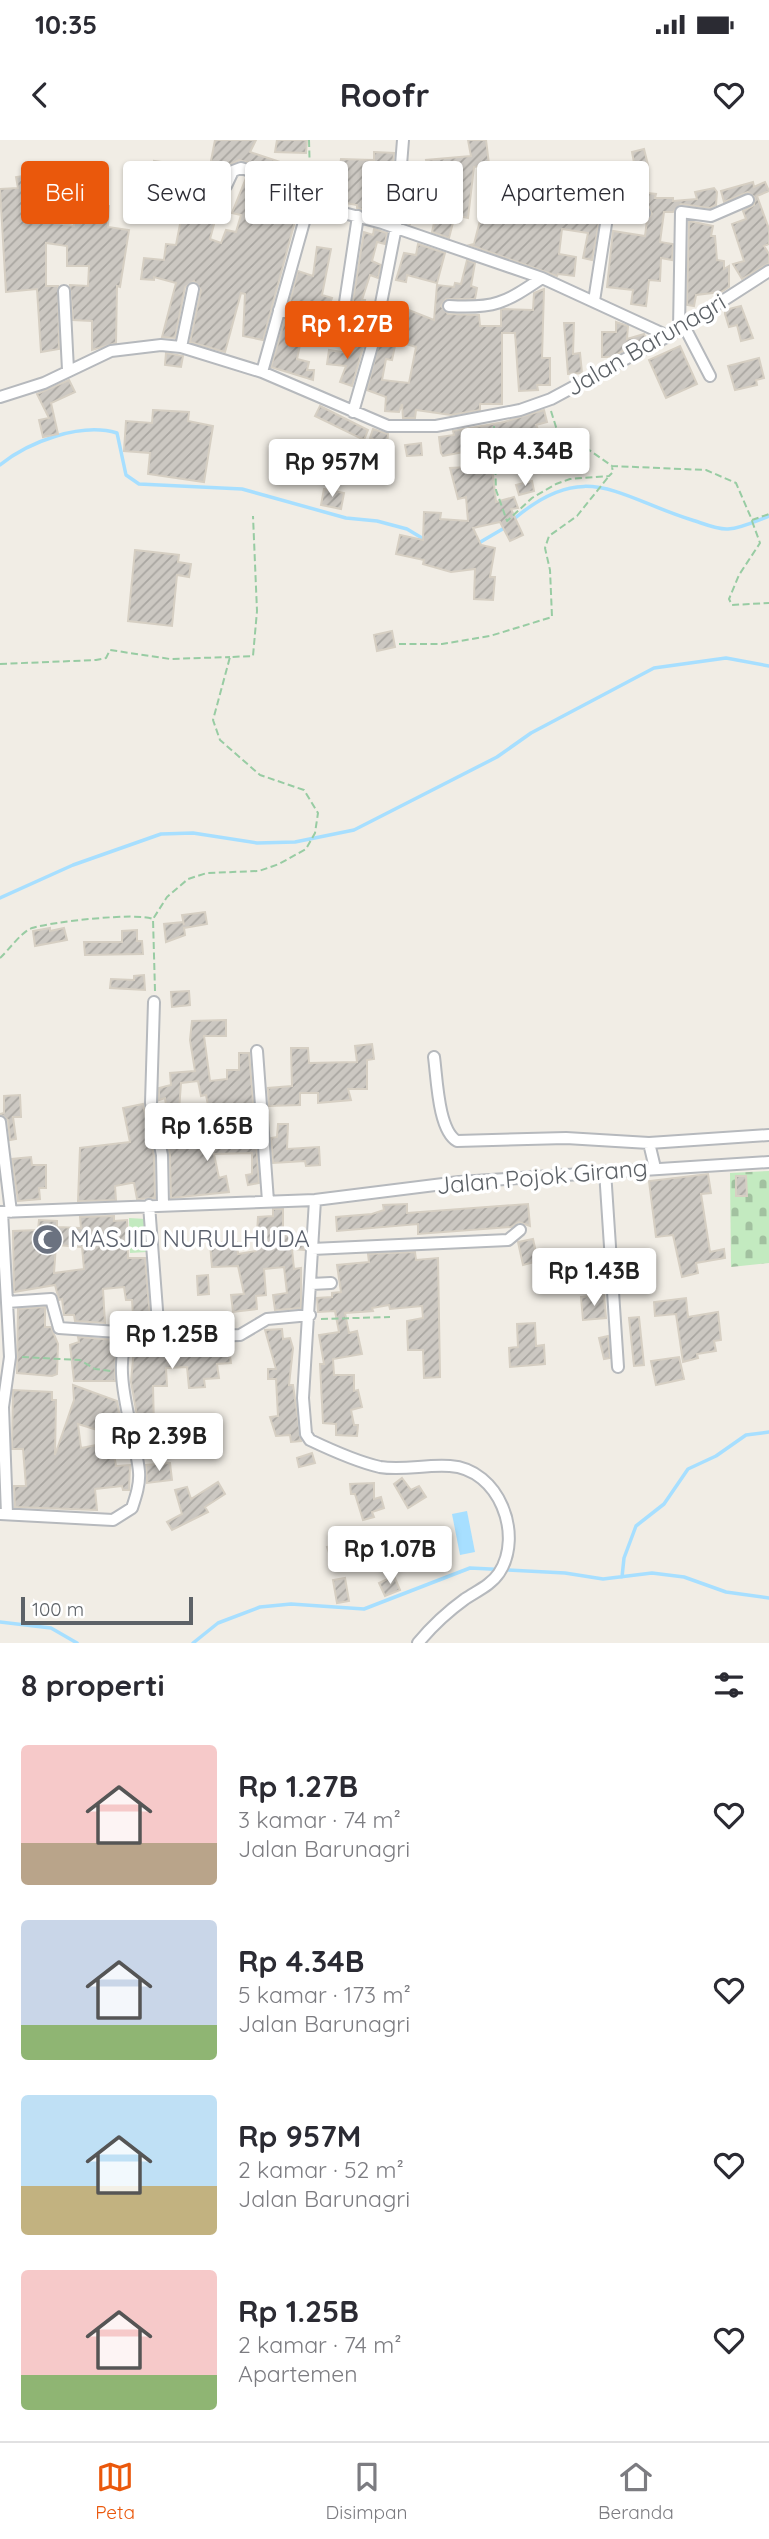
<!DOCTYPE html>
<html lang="id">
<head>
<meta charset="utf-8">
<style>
	body { margin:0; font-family:Quicksand,sans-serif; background:#f7f7f7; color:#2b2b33; height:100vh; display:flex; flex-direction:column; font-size:26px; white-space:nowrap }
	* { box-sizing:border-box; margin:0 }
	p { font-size:23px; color:#7c7c81 }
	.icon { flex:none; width:38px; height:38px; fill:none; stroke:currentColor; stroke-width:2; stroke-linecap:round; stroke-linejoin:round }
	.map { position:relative; height:1503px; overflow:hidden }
	.sheet { display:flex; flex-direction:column; background:#fff; flex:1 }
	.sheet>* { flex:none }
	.hud { position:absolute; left:21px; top:21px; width:728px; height:63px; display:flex; gap:14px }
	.scale { position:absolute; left:21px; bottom:18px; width:172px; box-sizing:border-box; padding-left:7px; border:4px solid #5d6267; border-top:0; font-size:19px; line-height:24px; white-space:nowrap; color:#5d6267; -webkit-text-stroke:5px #fff; paint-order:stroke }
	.price { position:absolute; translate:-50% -60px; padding:0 16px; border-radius:7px; background:#fff; color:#222; font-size:23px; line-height:46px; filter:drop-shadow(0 2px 4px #0008) }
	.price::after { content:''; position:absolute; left:50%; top:42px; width:21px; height:16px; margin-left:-10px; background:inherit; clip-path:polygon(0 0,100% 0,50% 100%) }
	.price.active { background:#ea580c; color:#fff }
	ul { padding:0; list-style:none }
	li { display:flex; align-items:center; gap:21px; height:175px; padding:0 21px }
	li span { display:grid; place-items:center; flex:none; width:196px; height:140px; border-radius:7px; color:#555 }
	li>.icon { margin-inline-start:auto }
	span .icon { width:84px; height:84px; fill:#fffc; stroke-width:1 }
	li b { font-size:30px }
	h2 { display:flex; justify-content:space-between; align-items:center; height:84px; padding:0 21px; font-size:30px }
	.chip { padding:0 24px; border-radius:7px; background:#fff; box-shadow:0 2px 5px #0004; font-size:24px; line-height:63px }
	.chip.active { background:#ea580c; color:#fff }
	.status { display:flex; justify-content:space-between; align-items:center; height:49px; padding:0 35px; background:#fff; direction:ltr }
	.status svg { height:19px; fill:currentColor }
	header { display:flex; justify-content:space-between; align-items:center; height:91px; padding:0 21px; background:#fff; font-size:32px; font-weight:800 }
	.tab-bar { display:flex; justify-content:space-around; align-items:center; height:98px; border-top:2px solid #e1e1e2; background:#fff; font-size:19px; color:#7c7c81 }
	.tab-bar a { display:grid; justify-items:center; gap:4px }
	.tab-bar .active { color:#ea580c }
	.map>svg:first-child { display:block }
	.cemetery { fill:url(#cemetery-stones) }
	.park { fill:#c3eac0 }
	.water { fill:#a7dfff }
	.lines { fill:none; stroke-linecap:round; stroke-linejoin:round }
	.stream { stroke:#a7dfff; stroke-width:3.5 }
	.building { fill:url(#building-hatch); stroke:#d6cfc3; stroke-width:2; fill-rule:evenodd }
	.minor-casing { stroke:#b6b9bd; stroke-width:14 }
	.path { stroke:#98cca3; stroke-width:2; stroke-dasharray:7 3.5; stroke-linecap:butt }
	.minor { stroke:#fff; stroke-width:10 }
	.labels { text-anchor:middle; stroke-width:7; stroke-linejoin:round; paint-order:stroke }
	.street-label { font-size:24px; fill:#5d6267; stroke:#fff }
	.worship-label { font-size:24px; fill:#5b616d; stroke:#fff; text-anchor:start }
</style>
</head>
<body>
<div class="status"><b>10:35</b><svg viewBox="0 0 49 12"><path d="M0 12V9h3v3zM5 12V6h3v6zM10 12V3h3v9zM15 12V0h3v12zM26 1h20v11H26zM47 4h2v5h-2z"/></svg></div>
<header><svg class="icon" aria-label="back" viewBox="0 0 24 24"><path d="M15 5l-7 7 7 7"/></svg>Roofr<svg class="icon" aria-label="heart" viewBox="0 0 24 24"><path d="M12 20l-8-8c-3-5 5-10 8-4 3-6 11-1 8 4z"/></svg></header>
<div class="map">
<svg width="769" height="1503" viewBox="0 0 769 1503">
	<defs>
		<pattern id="cemetery-stones" width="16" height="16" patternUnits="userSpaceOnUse" patternTransform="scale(1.75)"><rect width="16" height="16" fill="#c3eac0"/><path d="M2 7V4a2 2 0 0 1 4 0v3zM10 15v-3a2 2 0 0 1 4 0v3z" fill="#a2c1a0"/></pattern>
		<pattern id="building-hatch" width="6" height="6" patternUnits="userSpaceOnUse" patternTransform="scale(1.75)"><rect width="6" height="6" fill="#ccc8c2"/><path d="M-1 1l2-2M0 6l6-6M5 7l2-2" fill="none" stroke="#a9a6a1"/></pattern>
	</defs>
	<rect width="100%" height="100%" fill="#f1ede5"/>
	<path class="cemetery" d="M769,1031V1123L731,1127L730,1033Z"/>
	<path class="park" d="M129,1078L146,1079L147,1112L130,1113Z"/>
	<path class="water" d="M467,1371L475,1412L460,1415L452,1374Z"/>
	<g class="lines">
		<path class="stream" d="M0,325C28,302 81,282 117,293L126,335L139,344L242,349L346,378L377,381L407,389L427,401
			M514,379C585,318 618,357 692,380C702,383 718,390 728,389C742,388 756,381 769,376
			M477,404L506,387
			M0,758L73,725L161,694L193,693L257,703L295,702L354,690L497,617L531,593L654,528L726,518L769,526
			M622,1437L624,1418L636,1386L664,1364L688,1329L716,1316L746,1295L769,1292
			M0,1482L51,1488L77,1503
			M193,1503L218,1483L260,1467L291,1464L364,1469L470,1428L565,1433L603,1439L652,1433L684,1437L726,1452L769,1458"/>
	</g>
	<path class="building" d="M215,0H256L250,12L280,22L278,31L239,20L226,27L220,39L169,36L163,39L161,45L151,43L154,21L203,28L204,24L210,26Z
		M277,0H307L306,13L275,12Z
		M468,0H486L489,24L474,27L468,78L455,75L449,98L432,92L434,83L412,78L410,84L404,82L409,29L428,34L426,20L471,16Z
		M644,9L648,25L635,28L632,12Z
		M374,12L394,13L389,77L357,68V65L317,58L316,44L297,37L300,28L322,35L323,24L340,25L341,19L374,20Z
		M526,26L555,31V34L568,41L607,46L606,49L656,54L655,58H673V61L697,59L695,52L714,48L717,52L716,65L710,68L681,64L673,72H664L660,102L673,104L672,120L661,118L660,141L649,140L646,166L631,164L633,150L607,147L613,91L645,96L647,80L652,74L648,66L608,63L602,66L592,120L583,118L588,93L562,89L559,114L576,117L574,136L558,134L557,136L470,105L474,104L488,49L503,53L505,36L515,37L517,29L525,30Z
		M38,34L42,80L74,86V46H83L84,38L95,40L92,56L103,57V66H109L108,87L129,90L120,147L117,146L116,203L92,210V181L73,180L70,145L88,146L89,126H67V106L46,103V146H58L59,209L41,212L37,149L6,152L0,49L18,48L16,37Z
		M246,38L302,55L263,200L243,196L245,154L241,153L225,212L190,202L201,150L194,141L185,147L175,198L162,197L176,143L154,137V140L141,139L144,118L164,120L166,104L176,105L181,79L168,75L174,52L222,55L210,99L221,103L226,90L236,92L241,75L232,73Z
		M753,42L754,47L765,42L769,51L757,56L769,89V104L764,106L769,114V123L742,139L733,124L744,121L732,84L746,79L743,71L754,65L755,58L748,52L724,62L721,51Z
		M689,81L713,86L711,96H715L717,120L724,121V129L729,126V147L721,152L696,155L694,166L687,165Z
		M374,89L387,93L385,104L377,102L372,121L381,125L378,138L370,135L362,160H365L362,176L351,173L364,92L373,95Z
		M418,104L445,113L437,143L407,135L406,142L396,140L404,113L416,115Z
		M317,107L331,109L322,155L332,158L326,176L289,165L298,131L313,136Z
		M467,120L475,123L471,146L477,148L475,159H446L441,166L448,174L479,175L480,186H501V170L504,169L533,170L534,153L544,149L542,218H550V245H537L538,250L519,251L515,193H502V264H480V270L451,275L416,270L415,278H403L402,264L399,272L385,271L386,257L367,250L388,169L408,173L409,170L434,180L437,145L454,147L455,143L461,144ZM396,201L416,207L409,243L382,240L386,219L392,220Z
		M741,166L753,198L741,201L737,185L729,187L725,174V170Z
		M285,180L304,186L297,219L309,222L307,230H314L313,240L271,227Z
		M616,182L628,186L627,199L644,194L646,199L612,217H602V192H616Z
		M564,183H574L573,214L580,213L582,233L568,234Z
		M351,200L364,204L352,246L340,242L346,226L327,224L329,210L348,213Z
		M680,206L697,244L666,258L649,220Z
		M166,213L183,216L181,227L165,225Z
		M759,218L764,238L756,240L757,245L735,250L728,226Z
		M69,240L75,252L51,263L58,294L43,297L39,280L49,278L37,254Z
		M320,266L368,290L364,300L315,276Z
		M153,270L189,272L188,281L213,286L204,342L148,334L150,313L124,311L126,281L152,283Z
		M544,270L547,282L536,285L542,299L502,312L500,305L443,316L441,313L439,297L454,295L453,291L504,282Z
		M373,289L388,294L387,305L370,298Z
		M421,303L422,315L407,316L405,305Z
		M373,326L389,329L387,342L371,339Z
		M492,326L496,362L514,357L518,368L511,369L523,395L510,401L500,382L473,388L481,405L495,408L490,437H495L493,460L474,459L475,429L451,432L423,424L424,420L396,414L400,395L423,400L424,372L441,373L440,379L468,381L466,357L458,359L450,328Z
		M532,341L534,351L519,355L516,345Z
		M324,349L344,353L341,369L321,365Z
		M135,410L179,415L178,422L191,424L189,437L177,435L172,486L128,481Z
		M392,491L395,507L377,511L374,495Z
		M205,772L207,784L184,788L185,795L166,802L164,784L183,782L184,785L182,775Z
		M50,788V791L64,788L67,800L35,806L33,791Z
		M137,790V801H142L143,814L85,815L84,802H122V791Z
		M144,835L145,850L110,848L111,839L134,840V836Z
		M189,851L190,865L172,867L171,852Z
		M226,880V896H204L210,941L227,939V930H239V913H249L254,973L241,975V970L210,975L206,955L201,956L198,941L181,943L179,971L167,973L165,958L159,960V948L171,945L170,933L195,931L190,900L192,881Z
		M372,904L374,919L367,920V949H348L351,960L318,963V953H300V965L269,966L268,948L292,946L291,908H308L309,923L357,922L355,906Z
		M20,955L21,977H13L16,999L10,1000L8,980L0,974L4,973V956Z
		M143,964L154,1016L155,1058L137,1059L134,1043H131L115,1046L116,1060L78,1061L80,1008L130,1002L123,968Z
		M278,984H288L287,1009L319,1007L320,1025L306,1026L305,1021L273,1023L271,998L277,997Z
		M164,986H170L176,1008L255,988L259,1043L248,1045L246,1035L252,1034V1013L214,1014L219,1038L226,1036L229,1052L171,1058L170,1015Z
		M31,1017L32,1025H46V1048H39L40,1059L18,1061L12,1019Z
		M708,1034L711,1053L701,1054L710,1112L724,1109L725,1118L696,1123L698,1133L682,1137L673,1095L656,1097L649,1041Z
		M736,1036H746L747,1056H736Z
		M407,1064V1073L528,1064L530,1086L519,1082L511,1087L418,1094V1084L337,1091L336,1077L372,1074L384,1070L383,1065Z
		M273,1069H283V1095L305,1097L304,1110L292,1109L294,1129L301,1128V1168L275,1170L273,1155L287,1153L284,1127L264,1129L266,1155L256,1156L257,1169L233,1172L231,1155L244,1154L238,1126L212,1127L210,1103L237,1102L238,1114L256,1111L258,1077L273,1076Z
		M114,1076V1081L127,1080L128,1118H145L151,1190L134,1191L132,1160H126L124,1147L103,1149L105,1183L75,1181L74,1175H64L62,1159L59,1160L55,1145L14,1152L13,1091L38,1090L39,1080L57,1081V1087L81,1088L80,1077ZM56,1105L82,1107L84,1129L54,1133Z
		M533,1099L538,1121L523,1125L518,1102Z
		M415,1112L416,1120L438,1118L440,1237L424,1238L423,1210H408L407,1181L423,1178L422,1166L390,1169L389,1165L372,1168L373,1171L345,1173L349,1193L357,1191L362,1214L333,1219L334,1235H354V1251L358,1250L362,1267L351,1270L354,1285H358L357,1296L336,1295V1284L323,1283L320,1224H324L319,1195L339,1192L335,1171L318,1172L317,1158L332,1157V1153L341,1152L337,1125L369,1122L368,1114Z
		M208,1135L209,1154L198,1155L197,1136Z
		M604,1155L606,1178L583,1180L581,1157Z
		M686,1158L688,1177L718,1172L721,1200L714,1201L716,1211L697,1214L698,1218L683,1222L676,1174L655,1176L654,1162Z
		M45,1167V1187H51L58,1204L57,1234L52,1236L17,1233L18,1169Z
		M212,1172V1182L196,1183V1173Z
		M639,1177L644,1225L634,1226L629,1178Z
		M535,1183L536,1206L544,1205L545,1224L510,1227L509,1208L518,1207L517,1184Z
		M282,1189L283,1199L290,1198L293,1208L289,1245H293L301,1301L291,1302L290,1295L276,1296L270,1277L278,1276L276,1239H268V1229H276L265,1190Z
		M608,1196L610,1218L604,1219L599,1198Z
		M78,1197L116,1200L115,1241H74L70,1205L79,1202Z
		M228,1203L231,1223L217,1224L219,1238L204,1239L205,1247L189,1248L187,1227L166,1228L167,1246H153L154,1287H139L131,1242L134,1207Z
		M679,1217L684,1239L656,1245L651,1221Z
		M73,1245L117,1261L123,1294L110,1291V1294L78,1284L81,1308L112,1302L116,1326L130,1325L129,1350H123L122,1346L95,1349L97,1370L15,1367L14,1346H26L23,1309H12L13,1250L52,1252V1260H56L55,1315L74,1260Z
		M312,1313L315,1323L299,1327L297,1318Z
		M170,1323L172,1340L147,1343L146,1325Z
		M402,1338L411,1350L419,1346L426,1357L408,1368L394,1344Z
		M218,1342L225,1354L205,1367L208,1372L172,1390L167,1382L182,1374L175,1350L187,1347L191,1359Z
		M374,1343V1359L381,1357L384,1368L372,1372L374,1377L363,1380L355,1354H351L350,1344Z
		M344,1403L355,1404V1412L331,1419L327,1407Z
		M394,1436L400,1450L385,1456L379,1443Z
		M345,1438L349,1461L337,1463L333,1440Z"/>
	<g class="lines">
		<defs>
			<path id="minor" d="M169,44L218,48L226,46L233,31L241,28L310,49L309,64L262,232
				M309,64L382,83L542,138L668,196
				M64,151L68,230
				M594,161L608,71L644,73
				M449,166C494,169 505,163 542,138
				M279,170L374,199
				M684,186L710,236
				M341,189L358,76
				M679,189L681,72L711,76L748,60
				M181,207L193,149
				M0,257L44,243L111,211L161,205L181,207L262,232L388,286H436L520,270L551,259L668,196L769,131
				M353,272L374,199L396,87L403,0
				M154,862L151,963L162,1015L163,1065
				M257,911L268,1061
				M434,917C437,938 438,990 457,1001L566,998L649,1003
				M0,982L11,1072
				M655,1028L649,1003L769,995
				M605,1031L618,1227
				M315,1060L303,1258L306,1294L310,1300C331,1310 358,1322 380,1327C404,1331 426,1324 450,1326C499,1329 524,1395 499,1433C491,1445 477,1451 465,1459C447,1472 432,1486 418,1503
				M149,1065L159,1196
				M0,1072L315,1060L459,1042L769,1022
				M2,1072L10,1217L3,1267L7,1374
				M312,1109L508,1100L520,1090
				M311,1144L331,1143
				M7,1162L51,1159L59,1188L118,1192L129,1199
				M0,1374L113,1380L132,1368C136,1356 140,1344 139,1332C137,1301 109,1224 129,1199L240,1195L267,1179L310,1175"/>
		</defs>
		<use href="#minor" class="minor-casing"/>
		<path class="path" d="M309,0L310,37
			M551,271L556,287L612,326L706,330L736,343L752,380L769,374
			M494,286L496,350L507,381L532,358L556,344L570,339L609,336L613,332L612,327
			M752,381L760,403L739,435L729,459L732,465L769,463
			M399,504H442L490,496L552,477L550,430L545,408L549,396L577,376L609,336
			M0,524L96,520L106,518L110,510L170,519L230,517
			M0,818C9,810 21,792 32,788C51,782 137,772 153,779
			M155,851L153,779L167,757L188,739L207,733L259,731L279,724L306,709L315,693L318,673L304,650L260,635L220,600L213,580L230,517L253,516L257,471L253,376
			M321,1179L390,1177
			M22,1217L80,1220L95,1229L111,1231"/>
		<use href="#minor" class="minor"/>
	</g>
	<defs>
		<symbol id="mosque-disc" viewBox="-11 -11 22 22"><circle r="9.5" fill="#6b7280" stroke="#fff"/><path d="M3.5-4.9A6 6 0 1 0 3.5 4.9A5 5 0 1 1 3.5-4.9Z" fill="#fff"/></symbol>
	</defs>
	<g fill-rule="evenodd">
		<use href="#mosque-disc" x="30" y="1082" width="35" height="35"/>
	</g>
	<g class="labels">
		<g class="street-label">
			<text transform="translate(646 205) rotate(-30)" y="8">Jalan Barunagri</text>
			<text transform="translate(542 1037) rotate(-5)" y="8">Jalan Pojok Girang</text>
		</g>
		<g class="worship-label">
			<text x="70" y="1107">MASJID NURULHUDA</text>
		</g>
	</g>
</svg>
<div class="scale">100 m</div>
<b class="price active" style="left:347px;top:221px">Rp 1.27B</b>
<b class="price" style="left:525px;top:348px">Rp 4.34B</b>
<b class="price" style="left:332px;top:359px">Rp 957M</b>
<b class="price" style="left:207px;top:1023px">Rp 1.65B</b>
<b class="price" style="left:594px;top:1168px">Rp 1.43B</b>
<b class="price" style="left:172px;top:1231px">Rp 1.25B</b>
<b class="price" style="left:159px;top:1333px">Rp 2.39B</b>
<b class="price" style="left:390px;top:1446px">Rp 1.07B</b>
<div class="hud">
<a class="chip active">Beli</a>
<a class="chip">Sewa</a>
<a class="chip">Filter</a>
<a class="chip">Baru</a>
<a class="chip">Apartemen</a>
</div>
</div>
<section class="sheet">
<h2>8 properti<svg class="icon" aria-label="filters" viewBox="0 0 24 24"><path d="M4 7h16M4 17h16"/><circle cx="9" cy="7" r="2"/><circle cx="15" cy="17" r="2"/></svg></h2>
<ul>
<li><span style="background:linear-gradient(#f6c9c9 70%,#b9a48a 0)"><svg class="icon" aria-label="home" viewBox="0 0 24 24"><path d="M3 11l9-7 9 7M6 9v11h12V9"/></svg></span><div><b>Rp 1.27B</b><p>3 kamar · 74 m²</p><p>Jalan Barunagri</p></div><svg class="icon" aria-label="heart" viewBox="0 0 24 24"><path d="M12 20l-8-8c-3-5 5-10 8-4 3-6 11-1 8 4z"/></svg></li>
<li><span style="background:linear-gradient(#c9d6e8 75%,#8fb573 0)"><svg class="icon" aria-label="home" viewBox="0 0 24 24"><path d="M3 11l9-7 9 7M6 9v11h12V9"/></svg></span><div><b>Rp 4.34B</b><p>5 kamar · 173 m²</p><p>Jalan Barunagri</p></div><svg class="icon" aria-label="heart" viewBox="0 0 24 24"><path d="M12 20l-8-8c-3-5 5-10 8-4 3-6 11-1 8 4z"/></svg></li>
<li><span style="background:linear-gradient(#bfe0f5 65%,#c2b280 0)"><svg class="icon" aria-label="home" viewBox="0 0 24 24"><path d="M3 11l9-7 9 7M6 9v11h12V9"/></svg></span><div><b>Rp 957M</b><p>2 kamar · 52 m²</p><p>Jalan Barunagri</p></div><svg class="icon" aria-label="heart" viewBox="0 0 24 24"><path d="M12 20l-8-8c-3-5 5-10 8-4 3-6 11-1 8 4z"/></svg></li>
<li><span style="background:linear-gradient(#f6c9c9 75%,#8fb573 0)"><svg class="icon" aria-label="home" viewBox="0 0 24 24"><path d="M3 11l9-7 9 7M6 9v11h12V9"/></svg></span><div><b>Rp 1.25B</b><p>2 kamar · 74 m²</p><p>Apartemen</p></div><svg class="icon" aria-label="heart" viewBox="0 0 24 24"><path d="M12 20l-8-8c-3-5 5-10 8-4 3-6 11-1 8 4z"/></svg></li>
</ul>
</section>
<nav class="tab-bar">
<a class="active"><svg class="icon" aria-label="map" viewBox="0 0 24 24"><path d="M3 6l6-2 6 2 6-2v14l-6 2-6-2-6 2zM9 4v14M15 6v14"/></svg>Peta</a>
<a><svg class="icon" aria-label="saved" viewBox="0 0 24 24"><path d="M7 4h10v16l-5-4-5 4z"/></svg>Disimpan</a>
<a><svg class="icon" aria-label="home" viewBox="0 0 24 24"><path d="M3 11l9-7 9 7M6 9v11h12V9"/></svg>Beranda</a>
</nav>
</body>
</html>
